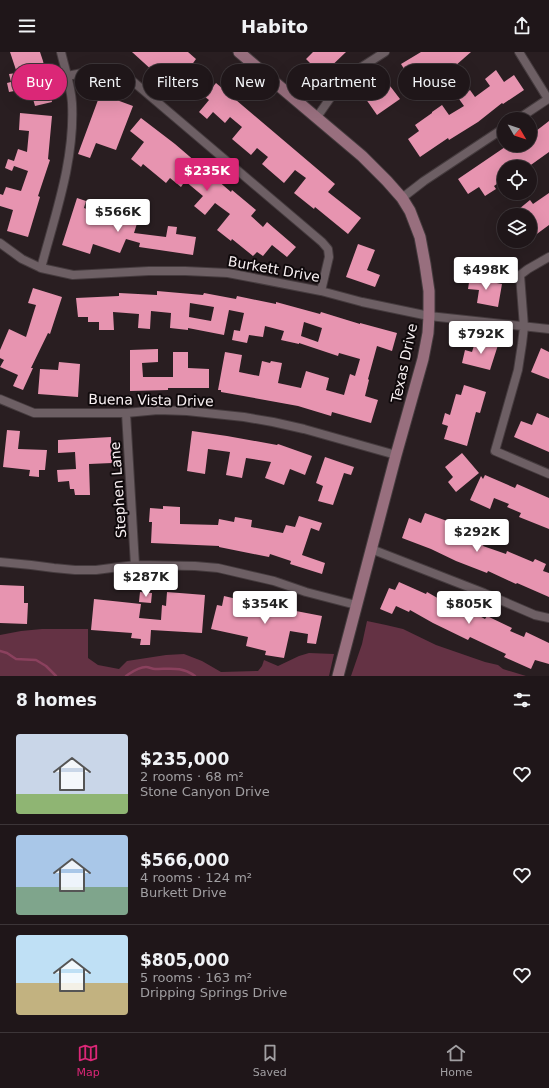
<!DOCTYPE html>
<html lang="en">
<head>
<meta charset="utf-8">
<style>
	body { margin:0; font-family:"DejaVu Sans",sans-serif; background:#2c2326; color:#f1f3f6; height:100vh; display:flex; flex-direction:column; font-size:15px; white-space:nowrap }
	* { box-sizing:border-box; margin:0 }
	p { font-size:13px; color:#a19fa2 }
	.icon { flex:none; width:22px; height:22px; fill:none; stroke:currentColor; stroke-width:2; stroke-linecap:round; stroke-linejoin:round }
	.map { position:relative; height:624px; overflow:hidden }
	.drawer { display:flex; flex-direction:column; background:#1f1619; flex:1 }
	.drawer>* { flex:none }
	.guide { position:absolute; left:12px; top:12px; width:525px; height:36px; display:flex; gap:8px }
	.needle { width:26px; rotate:129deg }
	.fabs { position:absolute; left:497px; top:60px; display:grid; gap:8px }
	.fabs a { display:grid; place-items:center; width:40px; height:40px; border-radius:50%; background:#1f1619; box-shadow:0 4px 16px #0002,0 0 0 1px #3c3538; font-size:20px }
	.price { position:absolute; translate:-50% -34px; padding:0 9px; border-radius:4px; background:#fff; color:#222; font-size:13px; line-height:26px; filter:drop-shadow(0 1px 2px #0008) }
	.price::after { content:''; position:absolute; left:50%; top:24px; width:12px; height:9px; margin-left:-6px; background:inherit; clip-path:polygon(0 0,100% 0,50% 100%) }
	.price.active { background:#db2777; color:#fff }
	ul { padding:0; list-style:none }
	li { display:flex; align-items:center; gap:12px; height:100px; padding:0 16px }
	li+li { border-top:1px solid #3c3538 }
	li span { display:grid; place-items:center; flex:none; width:112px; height:80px; border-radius:4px; color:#555 }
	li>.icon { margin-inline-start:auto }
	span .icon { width:48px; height:48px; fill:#fffc; stroke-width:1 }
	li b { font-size:17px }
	h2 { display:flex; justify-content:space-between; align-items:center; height:48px; padding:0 16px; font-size:17px }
	.pill { padding:0 14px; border-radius:18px; background:#1f1619; box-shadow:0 4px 16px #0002,0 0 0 1px #3c3538; font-size:14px; line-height:36px }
	.pill.active { background:#db2777; color:#fff }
	header { display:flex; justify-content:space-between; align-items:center; height:52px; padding:0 16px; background:#1f1619; font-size:18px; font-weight:600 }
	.tabs { display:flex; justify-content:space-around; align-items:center; height:56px; border-top:1px solid #3c3538; background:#1f1619; font-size:11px; color:#a19fa2 }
	.tabs a { display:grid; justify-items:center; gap:2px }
	.tabs .active { color:#db2777 }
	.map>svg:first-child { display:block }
	.green { fill:#643244 }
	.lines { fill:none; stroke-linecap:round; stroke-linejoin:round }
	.stream { stroke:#8b415e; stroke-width:2.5 }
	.building { fill:#e794b0; fill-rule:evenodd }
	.street-casing { stroke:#453b3e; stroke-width:10 }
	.secondary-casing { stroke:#453b3e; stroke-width:13 }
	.street { stroke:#6d5f64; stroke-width:8 }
	.secondary { stroke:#986f7e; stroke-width:11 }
	.labels { text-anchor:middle; stroke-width:4; stroke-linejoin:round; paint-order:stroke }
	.street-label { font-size:14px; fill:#f9f1f3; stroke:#0f090b }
</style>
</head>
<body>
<header><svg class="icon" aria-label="menu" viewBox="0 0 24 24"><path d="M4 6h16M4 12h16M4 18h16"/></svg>Habito<svg class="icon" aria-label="share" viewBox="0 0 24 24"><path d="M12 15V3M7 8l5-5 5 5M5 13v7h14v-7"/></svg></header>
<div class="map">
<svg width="549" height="624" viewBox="0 0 549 624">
	<rect width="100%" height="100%" fill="#291e21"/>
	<path class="green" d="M367,569L386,573L403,577L436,593L485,610L498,613L503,617L526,624H351L362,592Z
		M42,577H88V606L98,613L119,617L127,609L166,603L184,602L202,609L221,620L258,619L262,614L264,608L278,614L299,604L309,601L334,602L329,624H0V583L21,579Z"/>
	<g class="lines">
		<path class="stream" d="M0,599L7,601L16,607L36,608L46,614L56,624
			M126,624C132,620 138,615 146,615C149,615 152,617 155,617C170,617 182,614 195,624"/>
	</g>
	<path class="building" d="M10,0H40L43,9L52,50L35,54L30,36L9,40L7,31L11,30L9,22L17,21Z
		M132,0H188L196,7L191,14L197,19L195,22L212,36L216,31L335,132L328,140L361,166L348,182L315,155L314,157L294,141L306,126L295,118L284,131L262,112L268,105L257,96L251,103L232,87L242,75L230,65L225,71L213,60L207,67L199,60L209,48L196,38L188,49L168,33L174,26L159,14L154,20Z
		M313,0H346L322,23L306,7Z
		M421,0H471L447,21L441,14L422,27L424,31L416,36L401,12Z
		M496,18L504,30L514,23L524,38L503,52L502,51L478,70L449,88L448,86L420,105L408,87L419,79L415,73L432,61V60L442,53L449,63L464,54L459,47L470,38L475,45L490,34L485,27Z
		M377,28L382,34L387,30L400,47L377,63L361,40Z
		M103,43L133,54L116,98L96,91L90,106L78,102L98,48L101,49Z
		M20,61L52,64L48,107L50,108L38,144L40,145L28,185L7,179L13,158L0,154V142L3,143L6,135L21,139L28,119L14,114L12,119L5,116L8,107L14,109L18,97L27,100L29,79L19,78Z
		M141,66L175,92L231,140L232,138L256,158L251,164L263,175L267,170L296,195L287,205L272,193L263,204L257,200L253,204L232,187L231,189L217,178L230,162L215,151L205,163L194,154L203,144L185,129L181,135L170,126L166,131L143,112L141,115L131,107L144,90L130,79Z
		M549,69V100L528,115H504V127L494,134L496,137L485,144L479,135L468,142L458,127L508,93H530V70L536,79Z
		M549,141V173L530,187V163H523L519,157L530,148L533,152Z
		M77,146L86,149L84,156L118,168L119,164L128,167L131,159L140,162L134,181L166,185L168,174L177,175L176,182L196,185L193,203L139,195L140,191L126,187L120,201L93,192L90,202L62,193Z
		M358,192L375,198L367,218L380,223L375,235L346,225Z
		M470,224L480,225V228L502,232L498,255L477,251L479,238L468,237Z
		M33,236L62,245L50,282L48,281L31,316H33L23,338L13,334L18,323L0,315L4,308L0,306V298L9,277L26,285L36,253L28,251Z
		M157,239L203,243L204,241L236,247L237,244L276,252V250L320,262L321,260L360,272V271L397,281L392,299L377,294L368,327L369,328L365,344L378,348L371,371L332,360L331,364L298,354L221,340V338H218L225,300L242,303L239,320L259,324L262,309L270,311L271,309L282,311L278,331L301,336L306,319L329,326L326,338L344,343L350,322L355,324L360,307L339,301L338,304L299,291V292L281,288L284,279L265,274L263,285L249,283L247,291L232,288L234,278L240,279L244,261L229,258L224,283L188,276V278L170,276L171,261L151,259L150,277L138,276L139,262L113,260L114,278H99V270H88V265H78L76,246L119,244V241L157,243ZM190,251L214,255L211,269L189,265ZM304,270L322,276L318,290L301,284Z
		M476,287L498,293L490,318L462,311L465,298L472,300Z
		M541,296L549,300V327L531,320Z
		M158,297V310L142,311L143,325H173V300H188V316L209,317V336H168V338L130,339V298Z
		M59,310L80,312L78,345L38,342L40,317L58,318Z
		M464,333L486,340L480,361L476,360L467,394L444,387L448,374L442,372L445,361L450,363L456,342L461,343Z
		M537,361L549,366V400L514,385L521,369L532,373Z
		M7,378L20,379L18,397L47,398L45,418H39V425L29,424L30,418L3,415Z
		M192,379L227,384L277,393L278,392L312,404L305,423L290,417L284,433L265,426L271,410L246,406L242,426L226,423L230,400L208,397L205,422L187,419Z
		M111,385L112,411L89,412L90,443H75L74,437H70L69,429L58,430L57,418L76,417L75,400L58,401V388Z
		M462,401L479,421L456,440L448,430L453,425L445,415Z
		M325,405L354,415L351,423L344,421L333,453L318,449L323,434L316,431Z
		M485,423L515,436L517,432L549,446V477L519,465L521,461L507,455L509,452L494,446L490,457L470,448L481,424L483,427Z
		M163,454L180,455V472L218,473L219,467L234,470L235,465L252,468L251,475L283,481L286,473L295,475L299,464L322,471L319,479L311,476L302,503L325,511L322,522L290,512L291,509L270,502L269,505L219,495V494L151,491L152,470H149L150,456L163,457Z
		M425,461L447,469L461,476L457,485L470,491L474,482L486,487L483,494L506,502L507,499L533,510L535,507L546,512L543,519L549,521V545L517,531L516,532L488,519L487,521L456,509L431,497L402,486L409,466L421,471Z
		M399,530L426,542L427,540L455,556L457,552L485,567L487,564L512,576L510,579L524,585L526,580L549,591V612L535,608L531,617L504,605L506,602L470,585L468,588L433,571L410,558L409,560L396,554L392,562L380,557L389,536L395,538Z
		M0,533L24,534V551H28L27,572L0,571Z
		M140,540L152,541L151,551L139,550Z
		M167,540L205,543L202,581L151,578L150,593H140L141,587L131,586L132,581L91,578L94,547L141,552L139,566L161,568L162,553L166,554Z
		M224,544L275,556V555L322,564L316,592L307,591L308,582L290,579L284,606L265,603L266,599L246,594L248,585L211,577L217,553L222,554Z"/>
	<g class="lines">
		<defs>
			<path id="street" d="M67,24L108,16H114L123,21L322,190L328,197L329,205L321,239
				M317,65L340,32L360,16L385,0
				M518,67L548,47L519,0
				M402,146L424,129L504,76
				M0,191L22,207L41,216L73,223L149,219H185L228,221L321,239L362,250L429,264L549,277
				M549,205L528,217L520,223L524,275L522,292L518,318L495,399L549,422
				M41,216C55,163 75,108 72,51C71,34 65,17 61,0
				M0,347L34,361H126L158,358L187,359L244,365L273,370L304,377L396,403
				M126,361L135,513
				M371,497L484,541L535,563L549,566
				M0,510L31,513L54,516L75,518H96L135,513L195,514L218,516L274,529L306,540L356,553"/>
			<path id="secondary" d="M239,0L362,104L387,129L402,146L410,159L420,185L425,212L429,239V264L428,281L423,307L396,403L338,624"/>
		</defs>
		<use href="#street" class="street-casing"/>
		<use href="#secondary" class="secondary-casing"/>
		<use href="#street" class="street"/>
		<use href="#secondary" class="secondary"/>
	</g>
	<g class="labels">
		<g class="street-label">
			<text transform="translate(274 217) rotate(10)" y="5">Burkett Drive</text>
			<text transform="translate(404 311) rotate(-78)" y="5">Texas Drive</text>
			<text transform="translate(151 348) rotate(1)" y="5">Buena Vista Drive</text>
			<text transform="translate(118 438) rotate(-94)" y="5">Stephen Lane</text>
		</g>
	</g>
</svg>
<div class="fabs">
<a><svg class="needle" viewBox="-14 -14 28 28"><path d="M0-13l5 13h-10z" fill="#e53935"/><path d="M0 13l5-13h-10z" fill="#a19fa2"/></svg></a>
<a><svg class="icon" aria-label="locate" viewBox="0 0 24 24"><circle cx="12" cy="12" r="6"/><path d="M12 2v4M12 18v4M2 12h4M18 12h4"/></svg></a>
<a><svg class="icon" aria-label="layers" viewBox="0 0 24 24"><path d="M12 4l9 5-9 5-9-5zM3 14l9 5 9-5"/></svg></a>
</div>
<b class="price active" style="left:207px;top:140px">$235K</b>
<b class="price" style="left:118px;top:181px">$566K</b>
<b class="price" style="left:486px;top:239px">$498K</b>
<b class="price" style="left:481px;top:303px">$792K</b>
<b class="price" style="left:477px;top:501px">$292K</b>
<b class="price" style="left:146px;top:546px">$287K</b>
<b class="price" style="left:265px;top:573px">$354K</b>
<b class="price" style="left:469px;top:573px">$805K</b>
<div class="guide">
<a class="pill active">Buy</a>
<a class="pill">Rent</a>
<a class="pill">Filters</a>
<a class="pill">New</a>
<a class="pill">Apartment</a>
<a class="pill">House</a>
</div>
</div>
<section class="drawer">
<h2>8 homes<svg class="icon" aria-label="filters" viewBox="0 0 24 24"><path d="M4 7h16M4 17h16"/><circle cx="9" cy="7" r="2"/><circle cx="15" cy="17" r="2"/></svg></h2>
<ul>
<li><span style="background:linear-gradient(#c9d6e8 75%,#8fb573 0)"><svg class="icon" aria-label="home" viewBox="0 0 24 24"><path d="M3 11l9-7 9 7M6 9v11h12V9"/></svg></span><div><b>$235,000</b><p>2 rooms · 68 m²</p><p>Stone Canyon Drive</p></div><svg class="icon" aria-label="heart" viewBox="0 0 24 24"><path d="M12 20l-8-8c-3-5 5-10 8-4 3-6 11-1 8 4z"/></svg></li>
<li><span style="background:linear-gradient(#a9c7e8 65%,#7fa58c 0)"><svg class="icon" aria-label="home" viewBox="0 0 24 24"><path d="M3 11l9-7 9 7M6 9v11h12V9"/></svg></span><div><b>$566,000</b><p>4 rooms · 124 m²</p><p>Burkett Drive</p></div><svg class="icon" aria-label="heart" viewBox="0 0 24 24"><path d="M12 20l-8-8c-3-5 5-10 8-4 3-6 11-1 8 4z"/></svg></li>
<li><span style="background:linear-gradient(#bfe0f5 60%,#c2b280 0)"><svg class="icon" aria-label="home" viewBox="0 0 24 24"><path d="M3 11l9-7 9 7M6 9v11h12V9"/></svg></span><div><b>$805,000</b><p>5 rooms · 163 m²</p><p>Dripping Springs Drive</p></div><svg class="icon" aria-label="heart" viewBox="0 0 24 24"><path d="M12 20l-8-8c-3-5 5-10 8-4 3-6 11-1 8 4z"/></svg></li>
</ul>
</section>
<nav class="tabs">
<a class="active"><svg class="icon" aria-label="map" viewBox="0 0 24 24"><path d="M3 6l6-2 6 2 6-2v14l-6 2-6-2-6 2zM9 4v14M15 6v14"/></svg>Map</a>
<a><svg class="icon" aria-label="saved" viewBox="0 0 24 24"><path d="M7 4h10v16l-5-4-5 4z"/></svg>Saved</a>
<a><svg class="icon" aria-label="home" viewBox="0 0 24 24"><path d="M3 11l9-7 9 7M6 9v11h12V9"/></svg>Home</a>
</nav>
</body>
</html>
